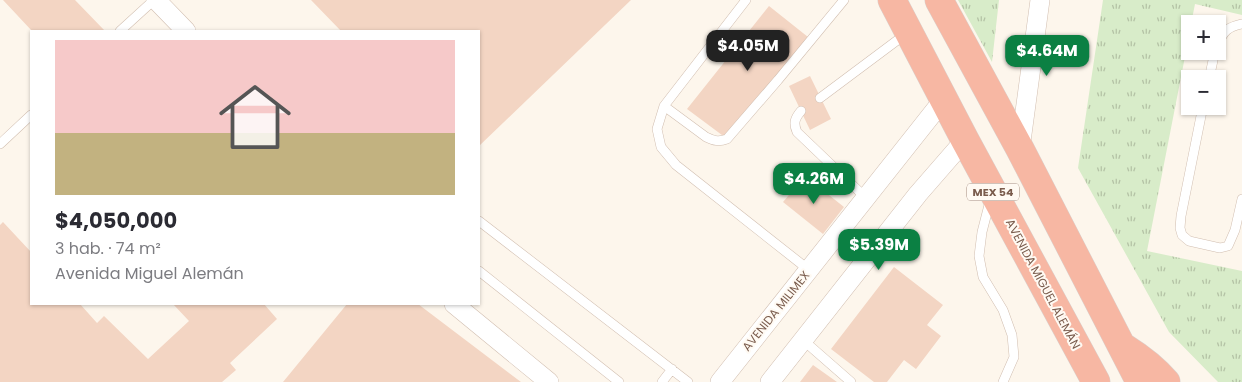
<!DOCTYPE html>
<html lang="es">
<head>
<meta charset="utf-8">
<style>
	body { margin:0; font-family:Poppins,sans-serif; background:#f2f2f3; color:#2b2b33; height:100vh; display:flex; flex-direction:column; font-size:19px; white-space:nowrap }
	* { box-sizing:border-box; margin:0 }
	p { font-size:16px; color:#7c7c81 }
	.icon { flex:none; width:28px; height:28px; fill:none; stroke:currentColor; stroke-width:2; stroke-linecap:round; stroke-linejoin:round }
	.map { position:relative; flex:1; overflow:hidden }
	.panel { position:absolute; left:30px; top:30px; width:450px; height:275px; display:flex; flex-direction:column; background:#fff; border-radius:0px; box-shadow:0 1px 4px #0004 }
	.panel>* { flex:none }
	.tools { position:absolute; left:1181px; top:15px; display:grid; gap:10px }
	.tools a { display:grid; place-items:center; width:45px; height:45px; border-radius:0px; background:#fff; box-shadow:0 1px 4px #0004; font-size:25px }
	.price { position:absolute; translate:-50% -42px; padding:0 11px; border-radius:10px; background:#0b8043; color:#fff; font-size:16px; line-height:32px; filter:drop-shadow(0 1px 2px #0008) }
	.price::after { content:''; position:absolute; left:50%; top:30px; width:15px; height:11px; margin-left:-8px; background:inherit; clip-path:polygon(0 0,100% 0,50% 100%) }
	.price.current { background:#222; color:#fff }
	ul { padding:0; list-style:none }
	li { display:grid; align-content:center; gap:10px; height:265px; padding:0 25px }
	li span { display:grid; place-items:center; height:155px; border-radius:0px; color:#555 }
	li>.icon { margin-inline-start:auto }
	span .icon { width:90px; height:90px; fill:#fffc; stroke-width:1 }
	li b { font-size:21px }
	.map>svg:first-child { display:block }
	.grass { fill:url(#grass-tufts) }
	.building { fill:#f3d5c3 }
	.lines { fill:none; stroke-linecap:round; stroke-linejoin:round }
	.lane-casing { stroke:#d1beb0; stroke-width:10 }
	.street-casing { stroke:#d1beb0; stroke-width:20 }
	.highway-casing { stroke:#dad1cd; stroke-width:29 }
	.lane { stroke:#fff; stroke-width:9 }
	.street { stroke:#fff; stroke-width:19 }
	.highway { stroke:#f7b7a3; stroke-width:28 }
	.labels { text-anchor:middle; stroke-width:4; stroke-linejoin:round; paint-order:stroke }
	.shield { fill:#fffaf3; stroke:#a28b7f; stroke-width:1 }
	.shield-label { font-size:11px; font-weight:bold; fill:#7a5c4d }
	.street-label { font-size:12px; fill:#7a5c4d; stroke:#fffaf3 }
</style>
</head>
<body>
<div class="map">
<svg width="1242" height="382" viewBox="0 0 1242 382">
	<defs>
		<pattern id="grass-tufts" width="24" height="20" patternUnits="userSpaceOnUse" patternTransform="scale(1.25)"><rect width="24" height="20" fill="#d8ecc9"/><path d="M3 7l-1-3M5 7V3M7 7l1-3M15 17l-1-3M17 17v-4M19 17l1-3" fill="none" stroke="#b4c2a5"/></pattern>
	</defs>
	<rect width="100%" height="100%" fill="#fdf6ec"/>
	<path class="grass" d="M958,0H999L992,62Z
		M1103,0H1242V15L1195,4L1191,24H1190V31L1147,251L1242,271V382H1218L1169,332L1078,168Z"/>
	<path class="building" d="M3,0H75L105,31H32Z
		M311,0H631L479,146V31H341Z
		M769,6L808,37L726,138L687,109Z
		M810,76L831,119L810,130L789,86Z
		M805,176L844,207L823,234L783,202Z
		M3,222L31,252V304H80L97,323L104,316L148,359L189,321L173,304H264L277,319L230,363L236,370L222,382H0V225Z
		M894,267L943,305L927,325L941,336L916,369L904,360L887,382H874L831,349Z
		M347,304H418L521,382H283Z
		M813,365L837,382H800Z"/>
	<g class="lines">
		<defs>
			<path id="lane" d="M746,0L664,106L657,129L661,147L676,165L809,270
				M120,31L154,0
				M1218,45C1223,31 1228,27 1242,24
				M1209,79L1215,51
				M820,98L907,33
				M664,106L706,137C714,141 719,142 727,139L778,80L844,0
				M1203,106L1181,216L1180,228L1182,235L1189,241L1220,248L1228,246L1235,230L1242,199
				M801,111C795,118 793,123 797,132L866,198
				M0,144L31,115
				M990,201L982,232L979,256L983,277L1003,310L1012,335L1014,357L1003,382
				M479,221L688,382
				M479,271L619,382
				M803,340L851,382
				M662,382L672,369"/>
			<path id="street" d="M156,0L186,31
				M1020,149L1040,0
				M454,304L549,382
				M720,382L944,99
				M770,382L918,194L965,140"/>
			<path id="highway" d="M892,0L965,140L1096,382
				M939,0L1020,149L1140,382
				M1125,348C1141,358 1154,368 1166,382"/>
		</defs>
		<use href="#lane" class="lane-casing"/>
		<use href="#street" class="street-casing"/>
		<use href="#highway" class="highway-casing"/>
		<use href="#lane" class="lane"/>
		<use href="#street" class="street"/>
		<use href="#highway" class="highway"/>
	</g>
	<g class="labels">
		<rect class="shield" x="967" y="183.5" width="52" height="17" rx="4"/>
		<g class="shield-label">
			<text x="993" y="196">MEX 54</text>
		</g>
		<g class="street-label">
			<text transform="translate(1043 284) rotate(62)" y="4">AVENIDA MIGUEL ALEMÁN</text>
			<text transform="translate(776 311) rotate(-51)" y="4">AVENIDA MILIMEX</text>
		</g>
	</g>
</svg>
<div class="tools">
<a>+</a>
<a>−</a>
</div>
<b class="price current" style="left:748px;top:72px">$4.05M</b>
<b class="price" style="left:1047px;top:77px">$4.64M</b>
<b class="price" style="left:814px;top:205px">$4.26M</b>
<b class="price" style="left:879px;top:271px">$5.39M</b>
<section class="panel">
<ul>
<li><span style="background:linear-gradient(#f6c9c9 60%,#c2b280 0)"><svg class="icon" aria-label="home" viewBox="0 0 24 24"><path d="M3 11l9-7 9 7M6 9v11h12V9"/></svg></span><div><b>$4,050,000</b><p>3 hab. · 74 m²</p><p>Avenida Miguel Alemán</p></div></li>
</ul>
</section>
</div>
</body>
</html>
